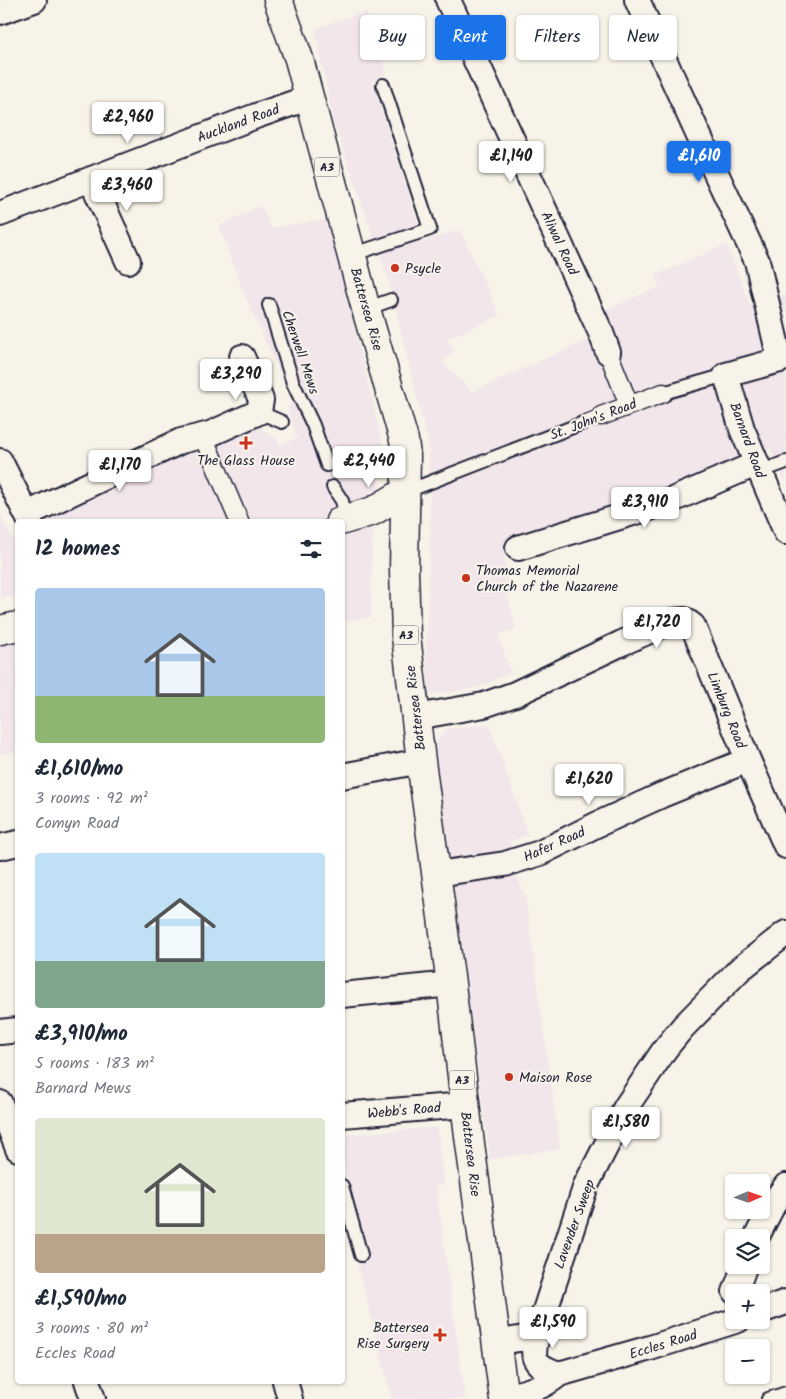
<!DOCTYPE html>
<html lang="en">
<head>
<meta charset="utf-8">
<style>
	body { margin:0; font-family:Kalam,sans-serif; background:#f2f2f3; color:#1f2937; height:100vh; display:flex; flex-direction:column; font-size:19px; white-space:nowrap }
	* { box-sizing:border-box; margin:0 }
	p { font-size:16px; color:#747a83 }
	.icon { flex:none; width:28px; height:28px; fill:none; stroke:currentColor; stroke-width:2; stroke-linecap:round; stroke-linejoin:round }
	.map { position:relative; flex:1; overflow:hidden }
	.details { position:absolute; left:15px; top:519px; width:330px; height:865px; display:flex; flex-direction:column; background:#fff; border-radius:5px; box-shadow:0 1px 4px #0004 }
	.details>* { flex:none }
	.top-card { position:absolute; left:360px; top:15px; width:350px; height:45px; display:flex; gap:10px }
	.needle { width:32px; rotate:88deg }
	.controls { position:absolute; left:725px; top:1174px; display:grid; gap:10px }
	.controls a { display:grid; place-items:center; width:45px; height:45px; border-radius:5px; background:#fff; box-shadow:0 1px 4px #0004; font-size:25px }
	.price { position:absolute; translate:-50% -42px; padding:0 11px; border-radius:5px; background:#fff; color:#222; font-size:16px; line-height:32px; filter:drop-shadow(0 1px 2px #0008) }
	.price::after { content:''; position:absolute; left:50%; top:30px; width:15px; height:11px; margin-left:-8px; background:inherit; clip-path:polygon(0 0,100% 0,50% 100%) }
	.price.active { background:#1a73e8; color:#fff }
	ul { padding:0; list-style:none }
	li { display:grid; align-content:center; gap:10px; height:265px; padding:0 20px }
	li span { display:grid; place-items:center; height:155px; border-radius:5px; color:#555 }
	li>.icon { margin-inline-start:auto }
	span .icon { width:90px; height:90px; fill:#fffc; stroke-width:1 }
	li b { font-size:21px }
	h2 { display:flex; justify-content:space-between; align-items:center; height:60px; padding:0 20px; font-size:21px }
	.chip { padding:0 18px; border-radius:5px; background:#fff; box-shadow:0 1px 4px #0004; font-size:18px; line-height:45px }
	.chip.active { background:#1a73e8; color:#fff }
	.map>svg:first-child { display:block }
	.built { fill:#f2e6eb }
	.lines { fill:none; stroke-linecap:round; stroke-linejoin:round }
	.service-casing { stroke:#22223b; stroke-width:16 }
	.pedestrian-casing { stroke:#22223b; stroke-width:21 }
	.minor-casing { stroke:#22223b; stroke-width:28 }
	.secondary-casing { stroke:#22223b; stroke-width:31 }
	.trunk-casing { stroke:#22223b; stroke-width:31 }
	.service { stroke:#f7f3e8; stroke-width:12 }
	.pedestrian { stroke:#f7f3e8; stroke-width:18 }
	.minor { stroke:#f7f3e8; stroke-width:24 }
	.secondary { stroke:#f7f3e8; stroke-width:28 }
	.trunk { stroke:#f7f3e8; stroke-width:28 }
	.poi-dot { fill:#c8321e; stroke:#f7f3e8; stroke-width:2 }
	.labels { text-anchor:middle; stroke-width:4; stroke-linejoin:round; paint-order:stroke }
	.shield { fill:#f7f3e8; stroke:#62616f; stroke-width:1 }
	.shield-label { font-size:12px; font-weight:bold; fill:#22223b }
	.street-label { font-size:14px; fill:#22223b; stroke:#f7f3e8 }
	.poi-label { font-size:14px; fill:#22223b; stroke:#f7f3e8; text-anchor:start }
</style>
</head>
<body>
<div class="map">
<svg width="786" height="1399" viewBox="0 0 786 1399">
	<rect width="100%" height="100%" fill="#f7f3e8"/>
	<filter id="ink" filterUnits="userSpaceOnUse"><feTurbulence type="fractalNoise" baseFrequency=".02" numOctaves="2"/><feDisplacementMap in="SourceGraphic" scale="10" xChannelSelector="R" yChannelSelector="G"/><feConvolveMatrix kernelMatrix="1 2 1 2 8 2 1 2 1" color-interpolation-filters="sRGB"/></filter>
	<g filter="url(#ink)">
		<path class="built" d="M366,11L387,72L372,81L424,241L460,230L500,316L446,339L455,349L443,363L472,392L582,342L613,332L605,310L659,287L656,275L727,244L750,305L786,294V483L770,448L715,472L504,546L508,587L506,589L516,629L498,635L511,672L477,688L429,695L426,651L430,526L429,446L388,279L333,120L316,34V28Z
			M261,205L271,228L328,219L384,449L372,545L371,617L343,622L342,521H47L46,517L255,424L277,439L280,445L297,438L287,406L293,403L244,294L219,226Z
			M0,514L17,547L18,594L0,599Z
			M17,641V751L0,754V645Z
			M489,724L528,835L510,841L518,880L525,894L560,1149L490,1159L455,894L444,835L435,745L446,729Z
			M437,1127L444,1185L436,1186L465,1399H392L356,1258L366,1254L343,1161L342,1135Z"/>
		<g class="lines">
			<defs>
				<path id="service" d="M351,255L430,229L383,85
					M269,305L293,383L313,425L327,465
					M366,309L391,300
					M663,393L726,375
					M259,412L282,422
					M759,472L786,462
					M333,487L342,501L347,519
					M405,492L601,416
					M342,1186L361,1255
					M768,1399L786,1393"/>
				<path id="pedestrian" d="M608,352L629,405
					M601,416L663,393
					M203,436L239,521"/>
				<path id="minor" d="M448,0L601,333L608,352
					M637,0L714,169L757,261L780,360L726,375L742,429L786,532
					M0,12L34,0
					M91,179L128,261
					M0,214L256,116L308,98
					M0,461L30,521
					M27,514L181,441L210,434L259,412L261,400L259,395L242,357
					M518,548L665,503L756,464
					M416,717L484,705L515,694L622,643L672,621L685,620L693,626L748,760L786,846
					M342,776L421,761
					M0,847L18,843
					M437,874L505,864L540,853L596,825L662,795L748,760
					M342,995L451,984
					M0,1032L18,1030
					M0,1103L18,1149
					M342,1115L465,1105
					M756,1238L776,1199L786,1186
					M735,1292L745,1265
					M761,1311L786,1302
					M539,1329C531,1357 530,1364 559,1374
					M496,1343L524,1338L539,1329L586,1185L626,1107L665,1049L683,1027L739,970L786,933
					M87,1381L93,1399
					M285,1381L290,1399
					M503,1397C526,1392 541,1389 559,1374L650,1348L738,1320"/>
				<path id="secondary" d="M340,521L373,511L405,492
					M0,630L18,626"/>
				<path id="trunk" d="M278,0L299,59L366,309L404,440L406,456L404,570L406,636L421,761L451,984L469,1136L504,1399"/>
			</defs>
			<use href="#service" class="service-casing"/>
			<use href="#pedestrian" class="pedestrian-casing"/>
			<use href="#minor" class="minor-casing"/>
			<use href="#secondary" class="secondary-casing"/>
			<use href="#trunk" class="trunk-casing"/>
			<use href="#service" class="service"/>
			<use href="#pedestrian" class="pedestrian"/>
			<use href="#minor" class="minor"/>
			<use href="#secondary" class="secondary"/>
			<use href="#trunk" class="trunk"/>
		</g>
	</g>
	<g class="poi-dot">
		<circle cx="395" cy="268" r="5"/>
		<path d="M243.5 435.5h5v5h5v5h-5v5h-5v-5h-5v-5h5z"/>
		<circle cx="466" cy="578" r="5"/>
		<circle cx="509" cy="1077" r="5"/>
		<path d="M437.5 1327.5h5v5h5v5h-5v5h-5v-5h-5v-5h5z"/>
	</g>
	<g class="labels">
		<g class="shield">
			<rect x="314.5" y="157.5" width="25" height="19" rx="4"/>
			<rect x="393.5" y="625.5" width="25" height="19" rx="4"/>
			<rect x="449.5" y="1070.5" width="25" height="19" rx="4"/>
		</g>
		<g class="shield-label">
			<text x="327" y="171">A3</text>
			<text x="406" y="639">A3</text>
			<text x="462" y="1084">A3</text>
		</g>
		<g class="street-label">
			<text transform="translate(238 123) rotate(-20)" y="5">Auckland Road</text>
			<text transform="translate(560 243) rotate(65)" y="5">Aliwal Road</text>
			<text transform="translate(367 309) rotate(74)" y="5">Battersea Rise</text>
			<text transform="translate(301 352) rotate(71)" y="5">Cherwell Mews</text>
			<text transform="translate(593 419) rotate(-21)" y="5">St. John's Road</text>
			<text transform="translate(748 440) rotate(70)" y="5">Barnard Road</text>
			<text transform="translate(415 708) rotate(-97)" y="5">Battersea Rise</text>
			<text transform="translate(727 710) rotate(68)" y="5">Limburg Road</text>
			<text transform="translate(554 844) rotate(-24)" y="5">Hafer Road</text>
			<text transform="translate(404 1110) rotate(-5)" y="5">Webb's Road</text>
			<text transform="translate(471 1154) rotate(83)" y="5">Battersea Rise</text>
			<text transform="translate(574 1224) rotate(-70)" y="5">Lavender Sweep</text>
			<text transform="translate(663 1344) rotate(-17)" y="5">Eccles Road</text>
		</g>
		<g class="poi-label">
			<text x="405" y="273">Psycle</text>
			<text x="246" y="465" text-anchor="middle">The Glass House</text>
			<text x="476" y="575">Thomas Memorial<tspan x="476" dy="16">Church of the Nazarene</tspan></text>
			<text x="519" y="1082">Maison Rose</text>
			<text x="429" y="1332" text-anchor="end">Battersea<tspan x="429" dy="16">Rise Surgery</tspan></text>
		</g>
	</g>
</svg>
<div class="controls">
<a><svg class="needle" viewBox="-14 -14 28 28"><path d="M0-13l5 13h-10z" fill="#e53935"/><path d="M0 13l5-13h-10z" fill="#747a83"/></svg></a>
<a><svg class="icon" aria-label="layers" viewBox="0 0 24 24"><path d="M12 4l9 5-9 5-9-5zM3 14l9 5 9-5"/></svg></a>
<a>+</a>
<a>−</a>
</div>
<b class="price" style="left:128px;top:144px">£2,960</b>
<b class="price" style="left:511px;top:183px">£1,140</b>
<b class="price active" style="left:699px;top:183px">£1,610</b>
<b class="price" style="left:127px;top:212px">£3,460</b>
<b class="price" style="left:236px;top:401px">£3,290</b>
<b class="price" style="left:369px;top:488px">£2,440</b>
<b class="price" style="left:120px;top:492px">£1,170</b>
<b class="price" style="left:645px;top:529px">£3,910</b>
<b class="price" style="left:657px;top:649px">£1,720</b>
<b class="price" style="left:589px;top:806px">£1,620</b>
<b class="price" style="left:626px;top:1149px">£1,580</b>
<b class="price" style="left:553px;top:1349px">£1,590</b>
<div class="top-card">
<a class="chip">Buy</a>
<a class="chip active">Rent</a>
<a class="chip">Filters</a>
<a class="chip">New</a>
</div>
<section class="details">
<h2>12 homes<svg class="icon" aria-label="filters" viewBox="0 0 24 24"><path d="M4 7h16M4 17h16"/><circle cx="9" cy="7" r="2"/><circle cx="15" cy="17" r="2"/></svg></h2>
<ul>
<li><span style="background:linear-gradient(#a9c7e8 70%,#8fb573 0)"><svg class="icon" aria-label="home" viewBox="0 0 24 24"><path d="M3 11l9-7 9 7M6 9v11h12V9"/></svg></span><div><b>£1,610/mo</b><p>3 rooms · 92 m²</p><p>Comyn Road</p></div></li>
<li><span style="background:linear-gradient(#bfe0f5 70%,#7fa58c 0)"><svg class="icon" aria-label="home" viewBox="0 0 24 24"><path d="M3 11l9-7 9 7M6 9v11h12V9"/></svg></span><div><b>£3,910/mo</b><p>5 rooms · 183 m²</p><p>Barnard Mews</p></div></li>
<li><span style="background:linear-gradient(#dfe7d0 75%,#b9a48a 0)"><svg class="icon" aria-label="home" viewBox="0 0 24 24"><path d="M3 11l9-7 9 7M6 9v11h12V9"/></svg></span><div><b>£1,590/mo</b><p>3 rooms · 80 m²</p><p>Eccles Road</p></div></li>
</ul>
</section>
</div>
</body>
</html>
